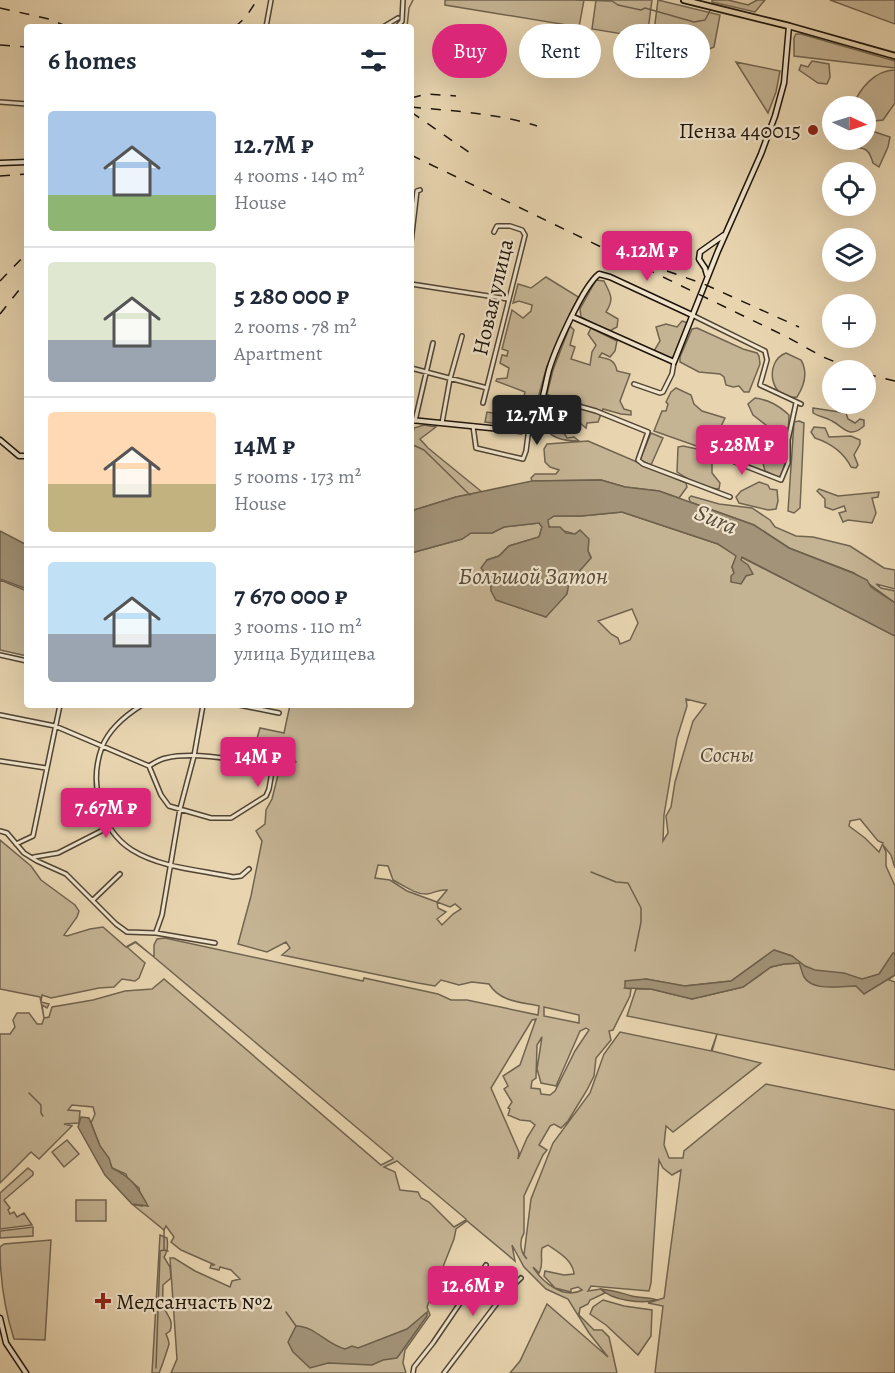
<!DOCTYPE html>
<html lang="en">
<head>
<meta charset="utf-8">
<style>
	body { margin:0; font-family:Alegreya,serif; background:#f2f2f3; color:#1f2937; height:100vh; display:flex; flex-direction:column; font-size:22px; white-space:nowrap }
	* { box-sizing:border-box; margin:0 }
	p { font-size:20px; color:#747a83 }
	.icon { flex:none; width:33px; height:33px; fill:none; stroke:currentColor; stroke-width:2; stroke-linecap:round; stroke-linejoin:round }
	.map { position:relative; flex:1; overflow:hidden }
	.side { position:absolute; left:24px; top:24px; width:390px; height:684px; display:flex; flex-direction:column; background:#fff; border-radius:6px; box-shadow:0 6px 24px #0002 }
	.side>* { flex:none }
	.hud { position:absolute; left:432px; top:24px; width:372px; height:54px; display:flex; gap:12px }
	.needle { width:39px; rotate:94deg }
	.tools { position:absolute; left:822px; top:96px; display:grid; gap:12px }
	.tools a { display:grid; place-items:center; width:54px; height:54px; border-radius:50%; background:#fff; box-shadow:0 6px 24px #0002; font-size:30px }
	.price { position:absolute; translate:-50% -51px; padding:0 14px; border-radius:6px; background:#db2777; color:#fff; font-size:20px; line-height:39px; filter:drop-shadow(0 2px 3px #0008) }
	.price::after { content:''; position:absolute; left:50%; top:36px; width:18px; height:14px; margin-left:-9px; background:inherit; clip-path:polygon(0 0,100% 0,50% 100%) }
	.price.current { background:#222; color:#fff }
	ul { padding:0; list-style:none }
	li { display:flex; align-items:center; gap:18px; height:150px; padding:0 24px }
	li+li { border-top:2px solid #e0e1e3 }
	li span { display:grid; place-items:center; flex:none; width:168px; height:120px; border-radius:6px; color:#555 }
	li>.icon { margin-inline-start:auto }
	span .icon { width:72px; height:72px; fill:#fffc; stroke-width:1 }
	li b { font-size:26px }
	h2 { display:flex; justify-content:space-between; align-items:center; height:72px; padding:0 24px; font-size:26px }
	.chip { padding:0 21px; border-radius:27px; background:#fff; box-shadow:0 6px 24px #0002; font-size:21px; line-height:54px }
	.chip.current { background:#db2777; color:#fff }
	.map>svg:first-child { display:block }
	.green { fill:#c5b494; stroke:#716450; stroke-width:1.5; fill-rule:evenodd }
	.water { fill:#a39378; stroke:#6d604c; stroke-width:1.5 }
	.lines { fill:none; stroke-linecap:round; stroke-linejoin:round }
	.stream { stroke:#6d604c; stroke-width:1.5 }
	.street-casing { stroke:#504434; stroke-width:6 }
	.secondary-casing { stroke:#1d140b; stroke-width:7 }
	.primary-casing { stroke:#1d140b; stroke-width:8 }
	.street { stroke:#f0e4cc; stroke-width:3 }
	.secondary { stroke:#f0e4cc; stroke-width:4 }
	.primary { stroke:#e8d5b0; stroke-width:4.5 }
	.rail { stroke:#1d140b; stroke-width:1.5; stroke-dasharray:10 10; stroke-linecap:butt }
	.poi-dot { fill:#8f2418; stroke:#f0e4cc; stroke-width:2 }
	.labels { text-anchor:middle; stroke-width:4.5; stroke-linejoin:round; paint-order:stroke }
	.poi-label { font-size:22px; fill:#1d140b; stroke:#f0e4cc; text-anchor:end }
	.street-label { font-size:22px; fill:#1d140b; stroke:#f0e4cc }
	.park-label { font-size:22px; font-style:italic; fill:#584c3b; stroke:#f0e4cc }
	.water-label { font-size:24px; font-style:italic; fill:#594d3c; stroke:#f0e4cc }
</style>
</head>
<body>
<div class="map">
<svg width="895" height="1373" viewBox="0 0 895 1373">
	<rect width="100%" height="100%" fill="#e8d5b0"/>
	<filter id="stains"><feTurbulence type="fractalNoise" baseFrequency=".00333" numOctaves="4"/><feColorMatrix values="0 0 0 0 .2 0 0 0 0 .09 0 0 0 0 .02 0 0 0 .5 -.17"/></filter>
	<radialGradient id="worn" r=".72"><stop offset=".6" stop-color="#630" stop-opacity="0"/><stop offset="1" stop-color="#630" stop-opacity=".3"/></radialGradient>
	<path class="green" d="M445,0H584L579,27L445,5Z
		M596,0H652L647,38L592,29Z
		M658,0L720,15L714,47L707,50L653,39Z
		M712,0H728L748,5L757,0H765L755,12L712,2Z
		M830,0H895V24Z
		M796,34H801L895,61V68L794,56V38Z
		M812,61L829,64L830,77L827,84L818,83L799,70L801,65L808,67Z
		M736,62L780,71L776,92L768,113Z
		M895,70V103L883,120L866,122V106H853C859,89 875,70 895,70Z
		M866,129L890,137L888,147L879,167L873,163C866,138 857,155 841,141V140H866Z
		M546,277L580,298L547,366L532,419L524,427L485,422L487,412L505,415L504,409L507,405L513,410L515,405H522L525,392L496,381L497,379L507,378L509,368L500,363L502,355L507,356L508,351L502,349L512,310L523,318L531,311L532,305L519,301L513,303L518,284L531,288Z
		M596,280L604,281C610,294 615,298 606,312L618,319L617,327L608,332L581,317L580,309Z
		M682,321L688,323L674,357L668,358L654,351L660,341L656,327L666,324L677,327Z
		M570,326L574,330L570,345L575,347L571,359L590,365L592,352L596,345L588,334L591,328L617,341L615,351L610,357L602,353L599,357C609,359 615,360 617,371L630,374L620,401L624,409L631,411V415L621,414L603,409L598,422L587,423L586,428L580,423V419L561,413L555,423L559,425L567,438L574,437L579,441C561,441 550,438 540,422L553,370Z
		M697,328L743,349L757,353L759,356L760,364L749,392H744L739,386L733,387L726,385L724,377L720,374L699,372L680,362V357L692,329Z
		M786,353L801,360C808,372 804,386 797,397C769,401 764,361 786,353Z
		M676,388L691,395L694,404L702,411L725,418C718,432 717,441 702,448L654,431L662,411H666L668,404L666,402L671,392Z
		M755,398C769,400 778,405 789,415L787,454L782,476L777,477L765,471L760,452V448L754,441L755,433L759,430L768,437H774L775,432L753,415L748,404Z
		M813,408L846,413L848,419L855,423L860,419L864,420V426C849,439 845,428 832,421C826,417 819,417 813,413Z
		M799,421L804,423L800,508L794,513L788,511L794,422Z
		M424,425L436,427L420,439L428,448L482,492L456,497L411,511V445L414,428Z
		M814,427L825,428L829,437L851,436L860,440V444L854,455L858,465L856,468L851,467C844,453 830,443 815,438L811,432Z
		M651,433L663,438L651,465L640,460Z
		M588,441L686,483L687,487L679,498L659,491L625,487L601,480L532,481L531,478L535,474H556L559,470L550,467L545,462L544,449L547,444Z
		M683,446L697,449L712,458V473L720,483L719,489C704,488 689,480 677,472L678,447Z
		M759,482L768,485L770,489L777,490L778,501L776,509L768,510L739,503L736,497L741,491Z
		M819,489L838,496L879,492L878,497L872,498L876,513L872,523L848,520L843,522L839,513L846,511L844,506L833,510L825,507V499L817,491Z
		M691,496L719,504L752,508L770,520L775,527L796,536L813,537L850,546L884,568L895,570V589L876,584L881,588L895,591V603L854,573L789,548L754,525L690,502L689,498Z
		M622,512L718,544L737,556L732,567L734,573L731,582L741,557L895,636V868L891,855L883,845L886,852V866L895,886V973L889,980L895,982V1070L717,1034L712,1051L761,1063L673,1132L666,1126L664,1145L669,1158H683L684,1151L766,1084L895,1110V1373H655L663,1306L648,1303L664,1298L681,1170L672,1175L663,1168L659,1160L651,1283L649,1291L591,1286L588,1291L601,1289L605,1293L590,1300L588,1304L580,1308L579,1315L594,1330H602L609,1337L617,1373H510L520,1361L547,1304L608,1357L589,1333L568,1299L546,1289L524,1267L512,1245L515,1261L467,1221L456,1229L454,1239L427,1307L430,1315L405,1350L403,1363L406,1373H171L177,1359L170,1258H174L195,1271L230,1287L232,1281L240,1279L231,1270L220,1267L219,1270L210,1268L211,1265H215L181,1250L171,1242L174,1237L166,1226L164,1230L132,1204L142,1206L139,1188L128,1179L126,1174L112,1168L108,1158L100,1146L91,1123L95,1114L93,1107L72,1105L68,1110L80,1111L79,1123L64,1124L72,1126L39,1159L31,1152L0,1183V1034H10L15,1027L13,1020L17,1013H29L37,1024H42L44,1018L40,997L0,989V840L31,866L41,880L75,905L79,911L77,917L64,935L67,936L90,929L103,927L126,947L135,942L154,957V945L157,939L165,938L363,981L364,978L438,994L451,1000H467L538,1015L539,1006C521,1002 500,1002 489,984L472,982L459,985L441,980L435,986L418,983L282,955L290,948L286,942L267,952L238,944L251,896L262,841L256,831L265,824L266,810L272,799L278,775L296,762L291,754L278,758L253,752L260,728L284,733L290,705H411V553L462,539L471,533H492L504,527L539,523L542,527L539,537L509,546L499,556L487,560C490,574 489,589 496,600L546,617L568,583L591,557L588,551V539L580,531L575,534L549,527L547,520L554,516H581ZM632,609L638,623L630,640L620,644L618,638L611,634L598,621ZM686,699L706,704L693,721L675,782L671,807L666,816L668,833L663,841L664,815L677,738L687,706ZM860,819L878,841L883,843L879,852L865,838L849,826L850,821ZM378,865L388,866L393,880C403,885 416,895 427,894C435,893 438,889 447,890L437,902L407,891L390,880L375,878ZM437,902L450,907L455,904L461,909L453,914L442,925L437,919L446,912L438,908ZM136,942L393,1158V1159L381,1165L164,979L152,989L125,991L93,1000L52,1007L49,1017L44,1018L42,1005L47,1008L49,1004L41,1002L42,995L51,998L99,988L114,987L122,979L135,981L139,978L145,963L127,947ZM774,950L792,956L799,963L784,964L771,967L743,987L692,999L651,989H636L627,1016L717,1034L711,1051L620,1032L604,1054L590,1093L553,1143L531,1199L524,1255L527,1259C520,1252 519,1241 524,1233V1196L543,1155L547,1150L539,1145L550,1126L554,1124L561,1128L568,1121L587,1090L594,1076L596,1058L611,1040L609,1031L613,1030L630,996L631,989L625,988L646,979L684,986L731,981ZM544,1007L579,1015V1023L544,1016ZM536,1019L520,1065L503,1076L508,1086L504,1089L512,1102L508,1108L510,1109L508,1115L520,1120L530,1121L535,1125L527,1138L518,1159L519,1152L491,1088L532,1020ZM586,1028L589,1030L575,1051L555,1091L550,1095L541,1094L540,1089L531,1088L532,1081L536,1078L537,1045L542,1037L537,1069L541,1083L556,1086L580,1031ZM397,1161L466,1219V1220L454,1227L429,1202L421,1198L418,1192L400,1190L395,1172L384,1167ZM548,1245C558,1252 573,1260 574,1274L564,1275L545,1271L544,1276L555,1288L571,1292V1289L578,1287L582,1290C564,1300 542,1282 533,1267L539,1273C544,1265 540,1257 542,1248Z
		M0,580L27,591V656L0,650Z
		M67,1140L79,1154L64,1167L52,1152Z
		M28,1168L33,1172V1175L4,1200L10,1208L8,1210L10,1214L14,1212L17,1217L24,1213L32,1225L0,1229V1193Z
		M76,1200H106V1221H76Z
		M33,1227V1236L0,1238V1231Z
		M160,1235L167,1238C168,1244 168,1251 164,1257L170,1267L171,1278L163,1285C163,1292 162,1300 164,1307C167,1317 174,1319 170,1331L166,1334C167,1337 169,1340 169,1344C168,1348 161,1369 159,1373H152Z
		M51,1240L45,1340L14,1339C4,1308 0,1279 0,1247L4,1244Z
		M603,1300L624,1306L652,1310L651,1336L638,1355L606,1325L590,1314L593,1307Z"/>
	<path class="water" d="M601,480L625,487L659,491L754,525L789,548L853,573L867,580L871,587L895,603V636L742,557L741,560L748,565L753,574L746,576L741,584L731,582V576L734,573L732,567L736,556L718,544L622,512L581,516H554L548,520L549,527H560L566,533L575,534L580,530L589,539L588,551L591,558L569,583L567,594L546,617L496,600L491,591V581L481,568L487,560L499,556L509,546L539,537L542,527L539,523L504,527L492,533H471L462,539L411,553V511L456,497L532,481Z
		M0,531L27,545V589L0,579Z
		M774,950L792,956L805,966L815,970L844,973L862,979L879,974L893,953H895V975L864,994L856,986C841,986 813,992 804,977C802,973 801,967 799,963L784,964L771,967L743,987L692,999L651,989L625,988V981L646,979L685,986L731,981Z
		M81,1117L89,1118L100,1146L109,1158L112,1168C131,1177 138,1187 148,1206L132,1204L105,1175L78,1127Z
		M601,1289C612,1290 621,1293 632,1296C640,1298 649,1297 657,1300C643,1304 612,1301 601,1289Z
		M427,1312V1316L397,1358L383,1360L372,1365L328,1363L310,1368L293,1352L288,1342L296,1326C315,1326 327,1345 345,1349L352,1346L358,1348L407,1329Z"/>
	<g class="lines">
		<path class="stream" d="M577,0L612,1L618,5L641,10L645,8L694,22L705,20L711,9
			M407,27L409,8L413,0
			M411,444L424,450L470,495
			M591,872L616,882L628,883L641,908V922L635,951
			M29,1093L41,1105V1113L43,1116
			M164,1230V1250L168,1251
			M286,1312L296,1326
			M579,1313V1314
			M156,1368L160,1254V1251L164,1250"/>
		<defs>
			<path id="street" d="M266,27L271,0
				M383,27L398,18
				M397,27L402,21L403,0
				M0,102L27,104
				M411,242L417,191L420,190
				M411,284L508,299
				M692,315L765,351L767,360L760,385L801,404
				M411,368L487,388
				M634,384L660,393L663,392L672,374L674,362
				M543,396L596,411L648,432L638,460L643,464L730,497
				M483,403L525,235L522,230L510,226H497L494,232
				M415,421L433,343
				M442,423L450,379L462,336
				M473,426L476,448L523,459L526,451L529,428
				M725,458L781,480L788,463V440L796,403
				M0,655L27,661
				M142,705C126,715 109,729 102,747C89,782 99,829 132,850C161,868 200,870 233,877L241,876L249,869
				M239,705L279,713
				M0,715L55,726L149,766L161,795L169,806L211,818H231L266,796L269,789L273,766C241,761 197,751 166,758C160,759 154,763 149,766
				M0,761L46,768
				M0,831L7,833L24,853L37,861L66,874L116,924L127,932L156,933L215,943
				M16,844L33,836L60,705
				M34,857L58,853L109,827
				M93,900L120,874
				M156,932L162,915L180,809L194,756L203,705
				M413,1373L414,1367L433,1343L486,1265
				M444,1373L504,1294L521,1278"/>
			<path id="secondary" d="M0,163L27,162
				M707,275L705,268L699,259L700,252L724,235
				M573,317L674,362L718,251L761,154L775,116L784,83L789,26
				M411,420L521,431L529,428C542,412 544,389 549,370C555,350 583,286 599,274L610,277L692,315
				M0,440L19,456H27
				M0,1318L6,1343L26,1373"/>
			<path id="primary" d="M684,0L789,26L895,56"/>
		</defs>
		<use href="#street" class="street-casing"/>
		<use href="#secondary" class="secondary-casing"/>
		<use href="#primary" class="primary-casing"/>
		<use href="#street" class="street"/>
		<use href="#secondary" class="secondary"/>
		<use href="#primary" class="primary"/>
		<path class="rail" d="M0,8L49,19L66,26
			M235,27L246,17L257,0
			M0,45L27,47
			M411,98L427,94L456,96
			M411,107C453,111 496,113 537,126
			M411,112L470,153
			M411,155L787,337L823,357L855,370
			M0,176L27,174
			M667,271L704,284L799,327
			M0,281L27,253
			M0,314L27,280
			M866,374L895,381"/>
	</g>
	<g class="poi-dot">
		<circle cx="813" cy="130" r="6"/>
		<path d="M100 1292h6v6h6v6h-6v6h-6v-6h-6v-6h6z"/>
	</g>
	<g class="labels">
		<g class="poi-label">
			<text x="801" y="138">Пенза 440015</text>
			<text x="116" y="1309" text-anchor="start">Медсанчасть №2</text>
		</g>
		<g class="street-label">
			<text transform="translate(492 297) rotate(-77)" y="8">Новая улица</text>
		</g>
		<g class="park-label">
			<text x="727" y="762">Сосны</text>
		</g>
		<g class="water-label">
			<text transform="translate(716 519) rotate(23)" y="8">Sura</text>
			<text x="533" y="584">Большой Затон</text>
		</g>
	</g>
	<rect width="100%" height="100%" filter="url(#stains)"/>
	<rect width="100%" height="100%" fill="url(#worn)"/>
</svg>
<div class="tools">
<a><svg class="needle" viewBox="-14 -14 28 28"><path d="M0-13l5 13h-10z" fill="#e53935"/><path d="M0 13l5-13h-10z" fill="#747a83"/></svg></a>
<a><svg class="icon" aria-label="locate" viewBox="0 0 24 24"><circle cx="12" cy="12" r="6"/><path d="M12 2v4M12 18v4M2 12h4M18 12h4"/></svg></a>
<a><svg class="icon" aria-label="layers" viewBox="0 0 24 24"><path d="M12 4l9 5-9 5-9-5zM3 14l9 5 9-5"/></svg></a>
<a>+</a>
<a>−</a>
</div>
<b class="price" style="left:647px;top:282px">4.12M ₽</b>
<b class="price current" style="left:537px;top:446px">12.7M ₽</b>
<b class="price" style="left:742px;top:476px">5.28M ₽</b>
<b class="price" style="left:258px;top:788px">14M ₽</b>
<b class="price" style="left:106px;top:839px">7.67M ₽</b>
<b class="price" style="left:473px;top:1317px">12.6M ₽</b>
<div class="hud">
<a class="chip current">Buy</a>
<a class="chip">Rent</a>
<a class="chip">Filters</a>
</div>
<section class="side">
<h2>6 homes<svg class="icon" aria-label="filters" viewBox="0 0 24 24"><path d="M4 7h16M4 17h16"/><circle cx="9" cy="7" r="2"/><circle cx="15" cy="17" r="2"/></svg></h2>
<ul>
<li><span style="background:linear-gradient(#a9c7e8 70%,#8fb573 0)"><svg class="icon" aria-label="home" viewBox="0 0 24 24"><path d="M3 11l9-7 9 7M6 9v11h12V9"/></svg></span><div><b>12.7M ₽</b><p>4 rooms · 140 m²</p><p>House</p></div></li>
<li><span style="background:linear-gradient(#dfe7d0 65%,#9aa5b1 0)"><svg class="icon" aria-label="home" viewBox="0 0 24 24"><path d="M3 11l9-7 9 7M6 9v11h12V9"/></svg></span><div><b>5 280 000 ₽</b><p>2 rooms · 78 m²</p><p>Apartment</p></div></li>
<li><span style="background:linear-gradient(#ffd9b3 60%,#c2b280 0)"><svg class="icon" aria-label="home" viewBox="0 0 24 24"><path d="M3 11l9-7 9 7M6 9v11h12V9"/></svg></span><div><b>14M ₽</b><p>5 rooms · 173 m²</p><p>House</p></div></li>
<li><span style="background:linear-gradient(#bfe0f5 60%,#9aa5b1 0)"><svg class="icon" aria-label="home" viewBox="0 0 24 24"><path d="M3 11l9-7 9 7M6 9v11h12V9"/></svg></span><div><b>7 670 000 ₽</b><p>3 rooms · 110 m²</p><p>улица Будищева</p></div></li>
</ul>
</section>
</div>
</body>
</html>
